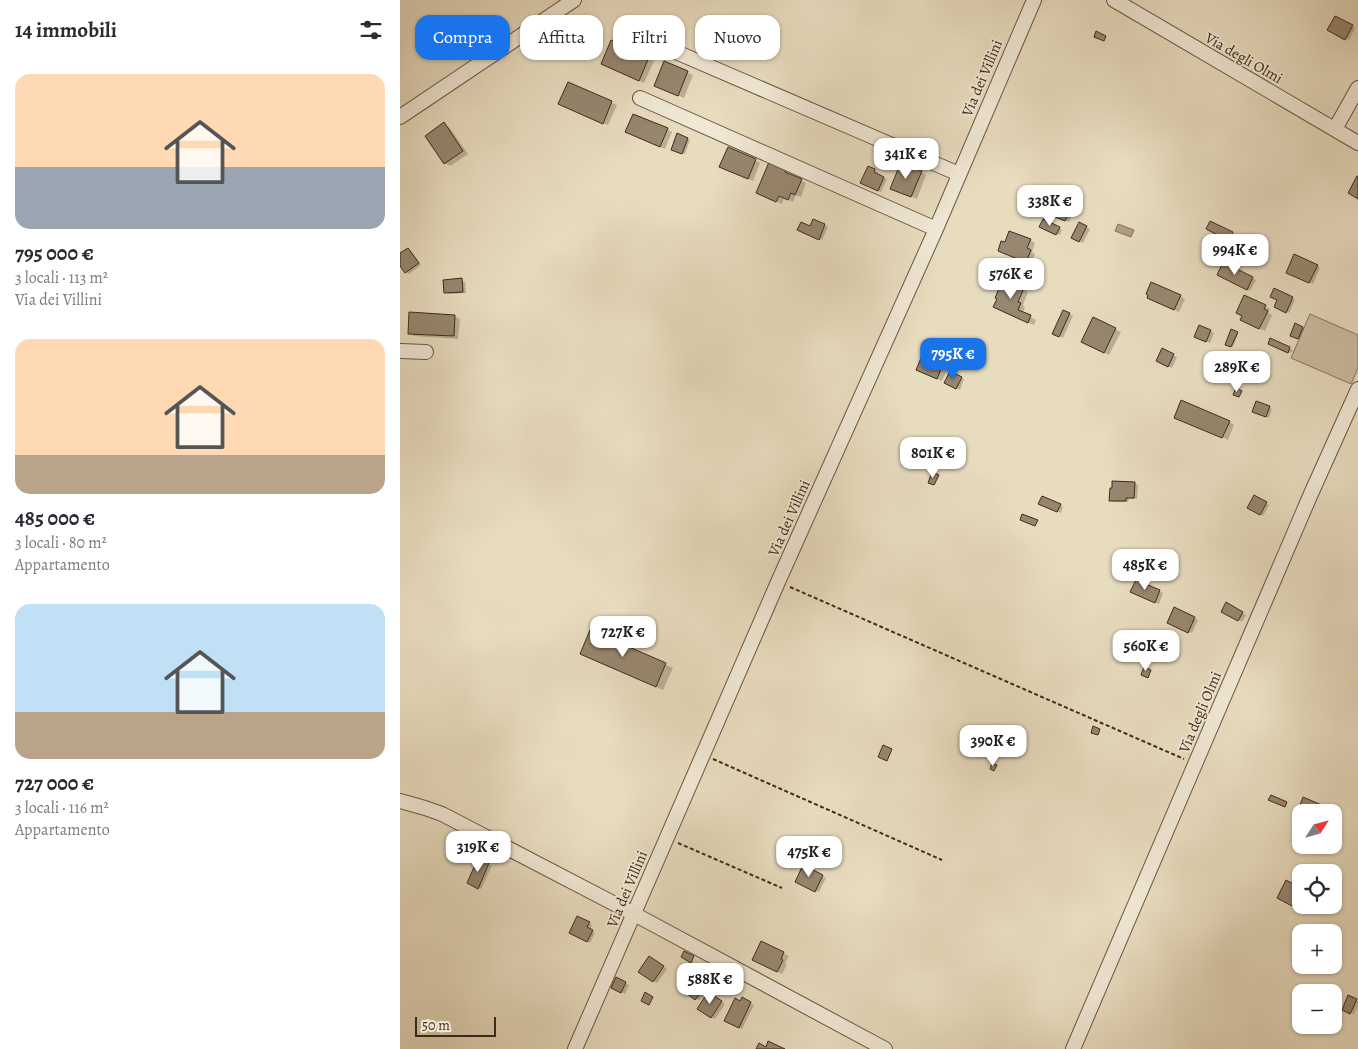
<!DOCTYPE html>
<html lang="it">
<head>
<meta charset="utf-8">
<style>
	body { margin:0; font-family:Alegreya,serif; background:#f2f2f3; color:#2b2b33; height:100vh; display:flex; flex-direction:column; font-size:19px; white-space:nowrap }
	* { box-sizing:border-box; margin:0 }
	p { font-size:16px; color:#7c7c81 }
	.icon { flex:none; width:28px; height:28px; fill:none; stroke:currentColor; stroke-width:2; stroke-linecap:round; stroke-linejoin:round }
	.map { position:relative; flex:1; overflow:hidden }
	.details { display:flex; flex-direction:column; background:#fff; width:400px }
	.details>* { flex:none }
	.guide { position:absolute; left:15px; top:15px; width:475px; height:45px; display:flex; gap:10px }
	.needle { width:32px; rotate:54deg }
	.tools { position:absolute; left:892px; top:804px; display:grid; gap:10px }
	.tools a { display:grid; place-items:center; width:50px; height:50px; border-radius:10px; background:#fff; box-shadow:0 1px 4px #0004; font-size:25px }
	.scale { position:absolute; left:15px; bottom:12px; width:81px; box-sizing:border-box; padding-left:5px; border:2px solid #3f2a1a; border-top:0; font-size:14px; line-height:18px; white-space:nowrap; color:#3f2a1a; -webkit-text-stroke:4px #f0e8d5; paint-order:stroke }
	.price { position:absolute; translate:-50% -42px; padding:0 11px; border-radius:10px; background:#fff; color:#222; font-size:16px; line-height:32px; filter:drop-shadow(0 1px 2px #0008) }
	.price::after { content:''; position:absolute; left:50%; top:30px; width:15px; height:11px; margin-left:-8px; background:inherit; clip-path:polygon(0 0,100% 0,50% 100%) }
	.price.current { background:#1a73e8; color:#fff }
	ul { padding:0; list-style:none }
	li { display:grid; align-content:center; gap:10px; height:265px; padding:0 15px }
	li span { display:grid; place-items:center; height:155px; border-radius:15px; color:#555 }
	li>.icon { margin-inline-start:auto }
	span .icon { width:90px; height:90px; fill:#fffc; stroke-width:1 }
	li b { font-size:21px }
	h2 { display:flex; justify-content:space-between; align-items:center; height:60px; padding:0 15px; font-size:21px }
	.chip { padding:0 18px; border-radius:15px; background:#fff; box-shadow:0 1px 4px #0004; font-size:18px; line-height:45px }
	.chip.current { background:#1a73e8; color:#fff }
	main { display:flex; flex:1; min-height:0 }
	.map>svg:first-child { display:block }
	.green { fill:#cbbea3; stroke:#85745e }
	.water { fill:#af9f87; stroke:#82705b }
	.shadow { fill:#0003 }
	.building { fill:#978770; stroke:#3f2a1a }
	.lines { fill:none; stroke-linecap:round; stroke-linejoin:round }
	.minor-casing { stroke:#695643; stroke-width:16 }
	.path { stroke:#3f2a1a; stroke-width:2; stroke-dasharray:4 2.5; stroke-linecap:butt }
	.minor { stroke:#f0e8d5; stroke-width:14 }
	.labels { text-anchor:middle; stroke-width:4; stroke-linejoin:round; paint-order:stroke }
	.street-label { font-size:15px; fill:#3f2a1a; stroke:#f0e8d5 }
</style>
</head>
<body>
<main>
<section class="details">
<h2>14 immobili<svg class="icon" aria-label="filters" viewBox="0 0 24 24"><path d="M4 7h16M4 17h16"/><circle cx="9" cy="7" r="2"/><circle cx="15" cy="17" r="2"/></svg></h2>
<ul>
<li><span style="background:linear-gradient(#ffd9b3 60%,#9aa5b1 0)"><svg class="icon" aria-label="home" viewBox="0 0 24 24"><path d="M3 11l9-7 9 7M6 9v11h12V9"/></svg></span><div><b>795 000 €</b><p>3 locali · 113 m²</p><p>Via dei Villini</p></div></li>
<li><span style="background:linear-gradient(#ffd9b3 75%,#b9a48a 0)"><svg class="icon" aria-label="home" viewBox="0 0 24 24"><path d="M3 11l9-7 9 7M6 9v11h12V9"/></svg></span><div><b>485 000 €</b><p>3 locali · 80 m²</p><p>Appartamento</p></div></li>
<li><span style="background:linear-gradient(#bfe0f5 70%,#b9a48a 0)"><svg class="icon" aria-label="home" viewBox="0 0 24 24"><path d="M3 11l9-7 9 7M6 9v11h12V9"/></svg></span><div><b>727 000 €</b><p>3 locali · 116 m²</p><p>Appartamento</p></div></li>
</ul>
</section>
<div class="map">
<svg width="958" height="1049" viewBox="0 0 958 1049">
	<rect width="100%" height="100%" fill="#e8dcbf"/>
	<filter id="stains"><feTurbulence type="fractalNoise" baseFrequency=".004" numOctaves="4"/><feColorMatrix values="0 0 0 0 .2 0 0 0 0 .09 0 0 0 0 .02 0 0 0 .5 -.17"/></filter>
	<radialGradient id="worn" r=".72"><stop offset=".6" stop-color="#630" stop-opacity="0"/><stop offset="1" stop-color="#630" stop-opacity=".3"/></radialGradient>
	<path class="green" d="M910,314L958,335V368L951,384L891,358Z"/>
	<path class="water" d="M718,224L734,230L731,237L715,231Z"/>
	<path class="shadow" d="M935,17L955,28L949,40L929,29Z
		M212,42L254,61L244,83L207,66Z
		M265,63L293,75L284,98L261,88Z
		M169,84L217,105L208,125L165,107Z
		M44,124L49,127L68,154L50,166L45,163Z
		M267,129L272,132L265,149L227,132Z
		M287,139L290,140L285,154L276,151Z
		M355,160L360,163L353,181L326,169Z
		M475,170L478,172L477,175L487,179L481,192L465,184Z
		M385,171L390,174L389,175L406,183L401,197L396,195L393,202L384,198L382,204L363,196Z
		M521,172L526,175L517,199L497,191Z
		M656,197L676,206L669,222L652,215Z
		M413,221L428,227L422,240L402,232L410,228Z
		M811,223L835,235L832,241L808,229Z
		M679,224L690,229L683,243L673,238Z
		M644,228H659L662,230L660,235Z
		M630,240L635,243L632,252L635,254L630,267L620,262Z
		M8,249L11,251L21,265L9,274L6,272L0,264V255Z
		M824,264L856,280L850,291L818,275Z
		M917,266L920,268L913,284L891,274Z
		M61,280L65,282L66,293L49,294L46,292Z
		M623,289L628,292L623,305L625,307L623,313L636,320L634,325L600,310Z
		M874,290L895,300L889,313L875,306L878,300Z
		M780,296L785,299L779,312L753,301Z
		M865,306L870,309L868,313L872,315L865,331L847,323Z
		M663,311L673,316L663,338L654,333Z
		M54,316L60,319L58,339L14,336L9,333Z
		M693,319L721,332L709,355L687,345Z
		M896,325L904,328L899,339L892,335Z
		M800,326L814,333L810,343L798,338Z
		M832,331L838,334L833,347L827,344Z
		M871,339L893,350L891,353L873,345Z
		M762,350L777,357L772,368L760,363Z
		M541,352L546,355L542,365L548,368L542,381L523,373Z
		M550,373L564,379L560,390L546,383Z
		M869,408L872,409L869,418L856,413Z
		M781,420L829,422L834,425L828,440Z
		M734,483L738,485L737,499H729L728,502H714L710,500L713,490Z
		M855,497L869,505L863,516L849,508Z
		M643,505H660L663,507L661,513Z
		M736,581L763,593L759,604L735,593Z
		M827,604L846,615L842,622L823,611Z
		M774,609L798,620L792,633L772,625Z
		M191,631L273,668L263,690L181,654Z
		M756,654L759,656L756,663L743,657Z
		M904,799L930,810L933,812H901V815L898,813Z
		M79,859L92,866L81,889L68,883Z
		M404,867L426,878L419,892L397,881Z
		M886,881L901,889V896L896,907L878,897Z
		M177,918L192,925L190,930L195,933L190,943L170,932Z
		M362,943L389,956L385,963L387,964L382,974L359,962Z
		M252,959L267,969L257,983L240,971Z
		M300,975L311,984L299,1000L295,999Z
		M217,979L229,985L225,994L213,987Z
		M308,993L325,1004L315,1019L298,1009Z
		M949,997L958,1001V1005L954,1014L947,1011Z
		M342,999L354,1005L342,1029L326,1020Z"/>
	<path class="building" d="M935,16L953,25L945,40L927,30Z
		M696,31L706,36L704,41L694,37Z
		M211,40L249,57L239,81L201,64Z
		M264,61L288,71L278,96L254,86Z
		M168,82L212,101L203,124L158,104Z
		M233,114L268,128L260,147L225,132Z
		M44,122L63,151L44,164L25,136Z
		M277,133L288,138L282,154L271,150Z
		M328,147L356,159L348,179L319,167Z
		M369,162L386,170L385,172L402,179L395,195L391,193L388,200L379,196L376,202L356,193Z
		M501,162L522,171L511,197L490,189Z
		M468,166L475,169L474,172L484,177L478,191L460,183Z
		M957,176H958V199L948,193Z
		M655,195L673,203L665,221L647,214Z
		M413,219L425,224L419,240L397,230L401,222L410,226Z
		M643,219L660,227L656,235L639,227Z
		M810,221L833,232L829,241L806,229Z
		M679,222L687,226L679,242L671,238Z
		M609,231L631,239L627,248L631,250L625,265L619,262L620,260L598,251L601,241L605,242Z
		M8,248L19,263L5,273L0,266V253Z
		M894,254L918,265L909,283L886,273Z
		M823,262L853,277L847,290L817,275Z
		M62,278L63,292L44,293L43,280Z
		M603,279L624,288L618,302L621,303L618,310L631,315L628,323L593,307L597,299L595,298Z
		M751,282L781,295L774,310L747,298L748,295L746,294Z
		M874,288L893,297L886,313L874,307L877,300L870,297Z
		M844,295L866,305L864,309L868,311L859,329L840,320L842,316L836,313Z
		M663,310L670,313L659,337L652,334Z
		M9,312L55,315L54,336L8,334Z
		M693,317L716,328L704,353L681,342Z
		M895,323L903,327L898,339L890,336Z
		M799,325L811,330L806,342L794,337Z
		M831,329L838,332L831,347L825,345Z
		M870,338L890,347L888,353L868,344Z
		M527,344L542,351L537,361L543,364L537,379L516,370Z
		M762,348L774,354L768,367L756,361Z
		M550,371L562,377L556,389L544,383Z
		M836,388L842,391L839,397L833,395Z
		M781,400L830,421L822,438L774,418Z
		M856,401L870,406L866,417L852,412Z
		M532,472L539,475L534,485L528,483Z
		M712,481L735,482L734,498H726V501H709L710,488H712Z
		M854,495L867,502L860,515L847,508Z
		M642,496L661,504L657,512L638,504Z
		M622,514L638,520L635,526L620,520Z
		M736,580L760,590L755,603L730,592Z
		M826,602L843,612L838,621L821,612Z
		M774,607L795,617L788,633L767,623Z
		M190,630L266,663L256,687L180,654Z
		M742,646L757,653L752,662L738,655Z
		M744,667L751,670L748,678L741,675Z
		M693,726L700,729L698,735L691,733Z
		M483,745L492,749L487,761L478,757Z
		M592,763L597,765L594,771L590,769Z
		M871,795L887,802L885,807L868,800Z
		M903,797L931,809L930,812H901V815L897,813Z
		M78,858L89,863L78,889L67,883Z
		M403,865L423,875L415,892L395,882Z
		M886,880L901,888L892,906L877,898Z
		M177,916L190,922L187,927L193,930L187,942L169,933Z
		M361,941L384,952L381,959L383,960L377,972L352,960Z
		M284,951L294,956L291,963L281,957Z
		M249,956L264,966L253,982L238,972Z
		M296,972L309,981L295,1000L282,990Z
		M216,977L226,982L221,993L211,988Z
		M245,992L253,997L249,1005L241,1001Z
		M308,992L322,1001L311,1018L297,1009Z
		M948,995L957,999L950,1014L942,1010Z
		M342,997L351,1002L339,1028L324,1021L335,998L340,1001Z
		M900,1024L907,1026L905,1033L898,1030Z
		M368,1041L385,1049H356L359,1043L366,1047Z"/>
	<g class="lines">
		<defs>
			<path id="minor" d="M714,0L958,143
				M276,52L559,174
				M240,98L536,229
				M0,117L174,0
				M935,129L958,88
				M0,351L26,352
				M0,801L25,808L42,814L234,914L485,1049
				M175,1049L378,582L536,229L634,0
				M673,1049L910,496L958,389"/>
		</defs>
		<use href="#minor" class="minor-casing"/>
		<path class="path" d="M390,587L784,759
			M313,759L542,860
			M278,843L382,888"/>
		<use href="#minor" class="minor"/>
	</g>
	<g class="labels">
		<g class="street-label">
			<text transform="translate(844 58) rotate(30)" y="5">Via degli Olmi</text>
			<text transform="translate(582 78) rotate(-67)" y="5">Via dei Villini</text>
			<text transform="translate(389 518) rotate(-66)" y="5">Via dei Villini</text>
			<text transform="translate(800 712) rotate(-67)" y="5">Via degli Olmi</text>
			<text transform="translate(227 889) rotate(-67)" y="5">Via dei Villini</text>
		</g>
	</g>
	<rect width="100%" height="100%" filter="url(#stains)"/>
	<rect width="100%" height="100%" fill="url(#worn)"/>
</svg>
<div class="tools">
<a><svg class="needle" viewBox="-14 -14 28 28"><path d="M0-13l5 13h-10z" fill="#e53935"/><path d="M0 13l5-13h-10z" fill="#7c7c81"/></svg></a>
<a><svg class="icon" aria-label="locate" viewBox="0 0 24 24"><circle cx="12" cy="12" r="6"/><path d="M12 2v4M12 18v4M2 12h4M18 12h4"/></svg></a>
<a>+</a>
<a>−</a>
</div>
<div class="scale">50 m</div>
<b class="price" style="left:506px;top:180px">341K €</b>
<b class="price" style="left:650px;top:227px">338K €</b>
<b class="price" style="left:835px;top:276px">994K €</b>
<b class="price" style="left:611px;top:300px">576K €</b>
<b class="price current" style="left:553px;top:380px">795K €</b>
<b class="price" style="left:837px;top:393px">289K €</b>
<b class="price" style="left:533px;top:479px">801K €</b>
<b class="price" style="left:745px;top:591px">485K €</b>
<b class="price" style="left:223px;top:658px">727K €</b>
<b class="price" style="left:746px;top:672px">560K €</b>
<b class="price" style="left:593px;top:767px">390K €</b>
<b class="price" style="left:78px;top:873px">319K €</b>
<b class="price" style="left:409px;top:878px">475K €</b>
<b class="price" style="left:310px;top:1005px">588K €</b>
<div class="guide">
<a class="chip current">Compra</a>
<a class="chip">Affitta</a>
<a class="chip">Filtri</a>
<a class="chip">Nuovo</a>
</div>
</div>
</main>
</body>
</html>
